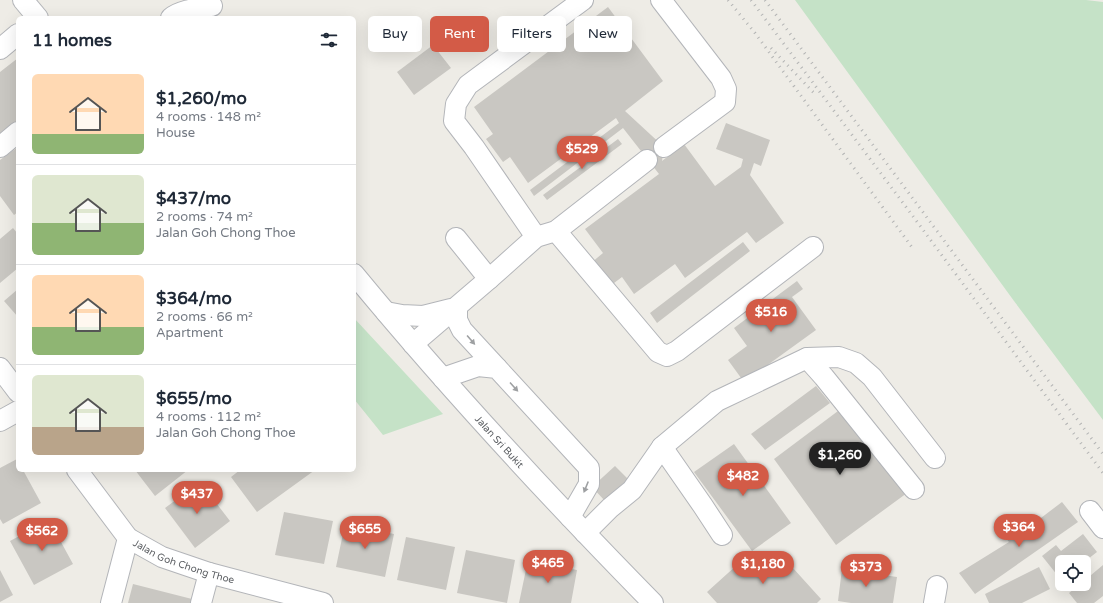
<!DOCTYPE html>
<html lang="en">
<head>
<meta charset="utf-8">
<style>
	body { margin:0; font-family:"Varela Round",sans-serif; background:#f2f2f3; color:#1f2937; height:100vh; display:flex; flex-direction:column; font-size:15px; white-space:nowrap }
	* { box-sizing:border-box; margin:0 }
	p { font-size:13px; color:#747a83 }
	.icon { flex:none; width:22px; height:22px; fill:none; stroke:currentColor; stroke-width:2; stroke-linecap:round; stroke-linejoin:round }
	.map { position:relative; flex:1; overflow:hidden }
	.side { position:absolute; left:16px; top:16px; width:340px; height:456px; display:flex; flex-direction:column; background:#fff; border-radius:6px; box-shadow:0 4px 16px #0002 }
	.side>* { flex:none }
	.banner { position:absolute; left:368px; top:16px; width:380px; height:36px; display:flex; gap:8px }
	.tools { position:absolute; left:1055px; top:555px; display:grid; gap:8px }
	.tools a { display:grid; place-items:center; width:36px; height:36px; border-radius:6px; background:#fff; box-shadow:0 4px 16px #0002; font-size:20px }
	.price { position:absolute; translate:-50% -34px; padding:0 9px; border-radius:14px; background:#d35b47; color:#fff; font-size:13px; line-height:26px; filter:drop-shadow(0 1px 2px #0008) }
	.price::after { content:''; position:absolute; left:50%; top:24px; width:12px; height:9px; margin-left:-6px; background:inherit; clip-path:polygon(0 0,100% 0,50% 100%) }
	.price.selected { background:#222; color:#fff }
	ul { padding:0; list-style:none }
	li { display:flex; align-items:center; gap:12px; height:100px; padding:0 16px }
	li+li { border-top:1px solid #e0e1e3 }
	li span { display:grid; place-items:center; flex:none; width:112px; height:80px; border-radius:6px; color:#555 }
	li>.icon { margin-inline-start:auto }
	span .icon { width:48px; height:48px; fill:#fffc; stroke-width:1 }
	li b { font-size:17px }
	h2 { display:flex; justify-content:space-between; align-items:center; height:48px; padding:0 16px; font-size:17px }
	.pill { padding:0 14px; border-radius:6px; background:#fff; box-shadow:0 4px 16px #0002; font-size:14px; line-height:36px }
	.pill.selected { background:#d35b47; color:#fff }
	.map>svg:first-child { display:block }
	.green { fill:#c5e2c7 }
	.building { fill:#c9c7c2 }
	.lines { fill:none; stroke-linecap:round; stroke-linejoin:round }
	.minor-casing { stroke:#b3b5b9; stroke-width:22 }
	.minor { stroke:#fff; stroke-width:20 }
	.rail { stroke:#b3b4b4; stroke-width:3; stroke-dasharray:1 5; stroke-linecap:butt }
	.oneway { fill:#9ea0a2 }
	.labels { text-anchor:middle; stroke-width:3; stroke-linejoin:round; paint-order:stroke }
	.street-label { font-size:10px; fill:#5d6064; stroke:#fff }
</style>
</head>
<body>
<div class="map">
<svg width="1103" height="603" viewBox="0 0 1103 603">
	<rect width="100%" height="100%" fill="#eeece6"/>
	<path class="green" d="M795,0H1086L1103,2V420L1014,301Z
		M354,318L443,414L383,435L354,399Z"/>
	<path class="building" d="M608,7L663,81L625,111L664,147L662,161L684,144L715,186L741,167L743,159L716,149L726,123L770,140L761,166L754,163L750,175L784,223L756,243L747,232L685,278L675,264L634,294L622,277L610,286L591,263L603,253L585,229L659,174L623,128L534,196L530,190L619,123L616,118L528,183L510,157L503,162L486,139L493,134L474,107Z
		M433,45L451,68L414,95L397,72Z
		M18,58V123L0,137V72Z
		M618,139L622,144L547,200L543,195Z
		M18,147V212L14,215L0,196V160Z
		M13,228L18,234V268L0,283V239Z
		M743,242L750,251L657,323L650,313Z
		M797,281L803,289L792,297L816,330L744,382L728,360L747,346L734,328Z
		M18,289V317L4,301Z
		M816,386L830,403L765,450L751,434Z
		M842,408L907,493L836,545L774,459Z
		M734,444L791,523L752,551L694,472Z
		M17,459L18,470H23L41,503L3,524L0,519V468Z
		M615,466L628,479L605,501L592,487Z
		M135,470H188L155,496Z
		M240,470H315L257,512L231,477Z
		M200,482L230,521L195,548L165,508Z
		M1062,502L1078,522L975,594L959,573L1009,542L1005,537L1023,522L1029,527Z
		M284,512L333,521L324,564L275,555Z
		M49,520L73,564L34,585L10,541Z
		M345,524L394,534L385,577L336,567Z
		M1083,534L1097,552L1084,562H1062V581L1042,556L1056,545L1061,551Z
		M406,537L455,547L446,590L397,580Z
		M466,550L515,560L507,603L457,593Z
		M748,555L765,573L783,557L821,599L817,603H717L707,592Z
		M528,560L577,570L571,603H519Z
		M1103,565V596L1094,603H1077L1069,593L1080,584H1084V581Z
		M1039,567L1050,589L1022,603H989L985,594Z
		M842,569L897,577L893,603H851L838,601Z
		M0,570L13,595L0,602Z
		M133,584L192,599L191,603H128Z"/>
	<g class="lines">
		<defs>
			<g id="minor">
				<path d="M23,0L38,18"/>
				<path d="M661,0L721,78L726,89L725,102L664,147"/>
				<path d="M171,18C180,10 200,8 212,6"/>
				<path d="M0,49L18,34"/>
				<path d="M0,147L18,132"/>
				<path d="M556,231L658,352L667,356L677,351L813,247"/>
				<path d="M536,237L474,147L454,121L456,104L468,85L583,0"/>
				<path d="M456,238L489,279"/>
				<path id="s1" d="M354,274C448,388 549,497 653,603"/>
				<path d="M457,307V320L462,330L497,368"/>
				<path d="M386,312L402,315L423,316L451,309"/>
				<path d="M413,344L489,279L536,237L556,231L647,160"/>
				<path d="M807,358L824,377L914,489"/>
				<path d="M0,368L18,392"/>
				<path d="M443,378L478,366L497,368L589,468V484L570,517"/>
				<path d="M0,421L18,411"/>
				<path d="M662,447L703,506L722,535"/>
				<path id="s2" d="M77,470L128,538L162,557L209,573L323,603"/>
				<path d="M1090,511L1103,528"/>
				<path d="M585,533L610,508L632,490L662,447L717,401L807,358L839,357L856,363L872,377L935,458"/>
				<path d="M111,603L128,538"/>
				<path d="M201,603L209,573"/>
				<path d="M934,603L937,586"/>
			</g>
		</defs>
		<use href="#minor" class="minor-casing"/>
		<use href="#minor" class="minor"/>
		<path class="rail" d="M728,0L755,33L914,250
			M751,0L915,219L1103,473
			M765,0L1103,454
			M771,48L814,93"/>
	</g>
	<defs><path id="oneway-solid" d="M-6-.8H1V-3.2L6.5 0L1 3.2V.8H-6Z"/></defs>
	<g class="oneway">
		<use href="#oneway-solid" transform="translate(471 340) rotate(49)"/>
		<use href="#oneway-solid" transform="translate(514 387) rotate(48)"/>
		<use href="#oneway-solid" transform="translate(586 487) rotate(112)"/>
	</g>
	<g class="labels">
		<g class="street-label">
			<text dy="4" stroke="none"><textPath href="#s1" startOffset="222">Jalan Sri Bukit</textPath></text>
			<text dy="4" stroke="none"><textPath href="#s2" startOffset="146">Jalan Goh Chong Thoe</textPath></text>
		</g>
	</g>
</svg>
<div class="tools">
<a><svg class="icon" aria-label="locate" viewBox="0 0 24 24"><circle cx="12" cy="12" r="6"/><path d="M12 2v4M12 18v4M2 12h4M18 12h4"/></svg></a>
</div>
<b class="price" style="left:582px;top:170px">$529</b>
<b class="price" style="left:771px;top:333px">$516</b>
<b class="price selected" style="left:840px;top:476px">$1,260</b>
<b class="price" style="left:743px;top:497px">$482</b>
<b class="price" style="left:197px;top:515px">$437</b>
<b class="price" style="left:1019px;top:548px">$364</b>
<b class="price" style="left:365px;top:550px">$655</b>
<b class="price" style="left:42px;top:552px">$562</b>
<b class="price" style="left:548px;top:584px">$465</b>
<b class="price" style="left:763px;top:585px">$1,180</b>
<b class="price" style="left:866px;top:588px">$373</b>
<div class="banner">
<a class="pill">Buy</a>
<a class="pill selected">Rent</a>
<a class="pill">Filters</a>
<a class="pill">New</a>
</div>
<section class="side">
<h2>11 homes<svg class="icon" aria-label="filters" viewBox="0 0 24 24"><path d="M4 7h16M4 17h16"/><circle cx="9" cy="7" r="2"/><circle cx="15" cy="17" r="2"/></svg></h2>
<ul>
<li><span style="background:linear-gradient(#ffd9b3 75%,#8fb573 0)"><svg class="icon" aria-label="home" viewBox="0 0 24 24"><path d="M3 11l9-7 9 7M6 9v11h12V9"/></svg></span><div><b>$1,260/mo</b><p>4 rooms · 148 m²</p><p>House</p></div></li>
<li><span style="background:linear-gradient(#dfe7d0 60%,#8fb573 0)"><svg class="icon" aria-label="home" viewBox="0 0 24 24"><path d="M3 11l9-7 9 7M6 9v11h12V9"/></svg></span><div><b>$437/mo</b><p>2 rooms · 74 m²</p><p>Jalan Goh Chong Thoe</p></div></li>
<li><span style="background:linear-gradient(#ffd9b3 65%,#8fb573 0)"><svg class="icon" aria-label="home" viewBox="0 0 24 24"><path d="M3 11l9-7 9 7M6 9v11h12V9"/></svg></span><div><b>$364/mo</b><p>2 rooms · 66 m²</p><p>Apartment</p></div></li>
<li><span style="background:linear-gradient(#dfe7d0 65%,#b9a48a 0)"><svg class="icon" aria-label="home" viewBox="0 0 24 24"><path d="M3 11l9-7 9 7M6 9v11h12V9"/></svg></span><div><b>$655/mo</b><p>4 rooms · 112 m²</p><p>Jalan Goh Chong Thoe</p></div></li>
</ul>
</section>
</div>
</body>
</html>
